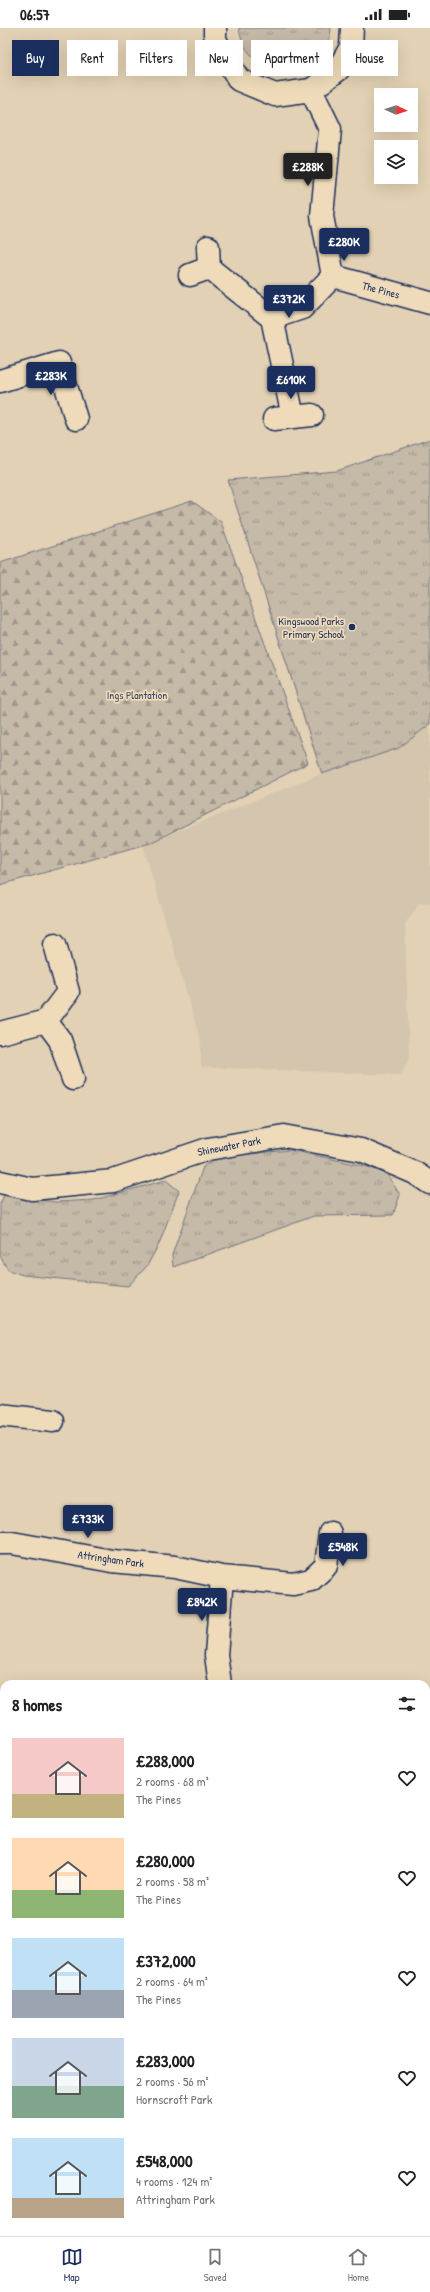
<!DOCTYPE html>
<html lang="en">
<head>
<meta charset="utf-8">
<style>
	body { margin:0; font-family:"Patrick Hand",sans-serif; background:#f2f2f2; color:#202124; height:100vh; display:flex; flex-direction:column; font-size:15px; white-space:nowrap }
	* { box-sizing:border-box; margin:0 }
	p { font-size:13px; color:#757577 }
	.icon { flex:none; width:22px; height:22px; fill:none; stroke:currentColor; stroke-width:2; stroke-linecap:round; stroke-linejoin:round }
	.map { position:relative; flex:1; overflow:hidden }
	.sheet { position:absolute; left:0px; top:1652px; width:430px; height:556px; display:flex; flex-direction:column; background:#fff; border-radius:12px 12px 0 0; box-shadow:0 4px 16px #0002 }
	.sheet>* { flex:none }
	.guide { position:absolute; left:12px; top:12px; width:406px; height:36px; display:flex; gap:8px }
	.needle { width:26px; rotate:93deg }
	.buttons { position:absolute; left:374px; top:60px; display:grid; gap:8px }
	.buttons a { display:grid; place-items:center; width:44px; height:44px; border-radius:0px; background:#fff; box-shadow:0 4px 16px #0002; font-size:20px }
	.price { position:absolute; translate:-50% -34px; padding:0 9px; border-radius:4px; background:#1b2f5e; color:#fff; font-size:13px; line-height:26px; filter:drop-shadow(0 1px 2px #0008) }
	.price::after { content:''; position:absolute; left:50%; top:24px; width:12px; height:9px; margin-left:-6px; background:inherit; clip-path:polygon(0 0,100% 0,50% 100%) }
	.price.selected { background:#222; color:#fff }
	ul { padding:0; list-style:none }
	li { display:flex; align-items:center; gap:12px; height:100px; padding:0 12px }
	li span { display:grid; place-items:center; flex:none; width:112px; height:80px; border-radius:0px; color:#555 }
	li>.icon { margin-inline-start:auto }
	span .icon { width:48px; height:48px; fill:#fffc; stroke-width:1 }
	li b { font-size:17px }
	h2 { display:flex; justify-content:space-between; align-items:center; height:48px; padding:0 12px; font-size:17px }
	.pill { padding:0 14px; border-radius:0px; background:#fff; box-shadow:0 4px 16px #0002; font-size:14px; line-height:36px }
	.pill.selected { background:#1b2f5e; color:#fff }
	.status { display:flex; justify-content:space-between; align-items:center; height:28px; padding:0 20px; background:#fff; direction:ltr }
	.status svg { height:11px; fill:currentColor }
	.tab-bar { display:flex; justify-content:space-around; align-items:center; height:56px; border-top:1px solid #e0e0e0; background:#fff; font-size:11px; color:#757577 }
	.tab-bar a { display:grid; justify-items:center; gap:2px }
	.tab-bar .selected { color:#1b2f5e }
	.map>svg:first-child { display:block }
	.built { fill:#d3c5ae }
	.grass { fill:url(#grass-tufts); stroke:#707482 }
	.forest { fill:url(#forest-firs); stroke:#707482 }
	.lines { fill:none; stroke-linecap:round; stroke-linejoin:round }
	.minor-casing { stroke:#1b2f5e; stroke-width:25 }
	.minor { stroke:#efdbb9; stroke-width:22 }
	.poi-dot { fill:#1b2f5e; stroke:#efdbb9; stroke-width:1.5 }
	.labels { text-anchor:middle; stroke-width:3.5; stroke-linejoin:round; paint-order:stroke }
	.street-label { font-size:11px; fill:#1b2f5e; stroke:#efdbb9 }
	.poi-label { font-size:11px; fill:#1b2f5e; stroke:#efdbb9; text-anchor:end }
	.park-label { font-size:11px; fill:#344469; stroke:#efdbb9 }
</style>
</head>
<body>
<div class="status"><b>06:57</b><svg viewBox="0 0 49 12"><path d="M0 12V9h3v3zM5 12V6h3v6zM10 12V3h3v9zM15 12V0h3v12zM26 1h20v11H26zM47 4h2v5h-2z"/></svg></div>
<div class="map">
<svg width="430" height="2208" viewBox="0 0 430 2208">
	<defs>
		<pattern id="grass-tufts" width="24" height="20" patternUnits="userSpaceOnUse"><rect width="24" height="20" fill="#c5b9a7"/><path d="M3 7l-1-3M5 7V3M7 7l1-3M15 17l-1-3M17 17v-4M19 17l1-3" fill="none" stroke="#9f978b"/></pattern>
		<pattern id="forest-firs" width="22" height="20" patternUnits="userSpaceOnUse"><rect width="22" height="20" fill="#c5b9a7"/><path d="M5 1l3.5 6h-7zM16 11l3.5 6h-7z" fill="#9f978b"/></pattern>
	</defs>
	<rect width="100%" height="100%" fill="#e2d1b4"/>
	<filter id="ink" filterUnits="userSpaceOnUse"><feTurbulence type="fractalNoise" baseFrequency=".025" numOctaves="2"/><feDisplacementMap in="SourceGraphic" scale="8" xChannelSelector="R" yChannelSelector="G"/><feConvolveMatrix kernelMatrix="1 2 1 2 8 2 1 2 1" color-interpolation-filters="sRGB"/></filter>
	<g filter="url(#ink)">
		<path class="built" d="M430,411V875H419L405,896L409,1030L401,1047L201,1039V1014L143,817L321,746L228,452L337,443Z"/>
		<path class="grass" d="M239,0H331C330,21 309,41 288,44C272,47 249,29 243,15C241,11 240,5 239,0Z
			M430,411V696L399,720L322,746L228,452L337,443Z
			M290,1122L365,1138L387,1146L400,1167L393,1187L314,1188L173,1239L172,1227L203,1139L216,1129Z
			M166,1152L179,1163L159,1216L147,1238L128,1258L23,1247L8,1242L0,1228V1176L4,1167L55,1174L94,1172Z"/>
		<path class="forest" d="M192,473L221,494L308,735L150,815L0,857V535Z"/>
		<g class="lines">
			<defs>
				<path id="minor" d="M215,0V12L239,52L275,67L311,62L338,42L351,19L352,0
					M311,62L330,101L322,188L333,248
					M209,240L272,290L293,389
					M190,247L209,240L208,219
					M272,290L302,280L333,248L430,275
					M0,353L59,335L76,391
					M274,391L312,387
					M55,916L68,964L46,993L60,1012L73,1051
					M0,1005L46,993
					M0,1154L32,1161L113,1153L208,1121L284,1108L361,1122L415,1145L430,1155
					M0,1387L53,1393
					M0,1515H12L112,1533L175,1539L222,1549L216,1627L220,1656
					M222,1549L293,1556L311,1552L326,1538L330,1505
					M0,1821H4
					M426,1934L430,1929
					M0,1957L4,1958
					M0,2173H4
					M120,2204L121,2208
					M329,2204L332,2208"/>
			</defs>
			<use href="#minor" class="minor-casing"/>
			<use href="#minor" class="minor"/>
		</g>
	</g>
	<circle class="poi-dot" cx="352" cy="599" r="4"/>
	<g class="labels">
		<g class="street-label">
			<text transform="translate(381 262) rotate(15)" y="4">The Pines</text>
			<text transform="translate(229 1118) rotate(-11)" y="4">Shinewater Park</text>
			<text transform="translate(111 1531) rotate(8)" y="4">Attringham Park</text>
		</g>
		<g class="poi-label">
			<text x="344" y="597">Kingswood Parks<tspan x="344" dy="13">Primary School</tspan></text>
		</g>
		<g class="park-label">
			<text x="137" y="671">Ings Plantation</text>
		</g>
	</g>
</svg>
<div class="buttons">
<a><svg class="needle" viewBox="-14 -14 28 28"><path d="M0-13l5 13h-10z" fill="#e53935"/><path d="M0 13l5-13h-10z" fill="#757577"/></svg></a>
<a><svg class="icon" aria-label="layers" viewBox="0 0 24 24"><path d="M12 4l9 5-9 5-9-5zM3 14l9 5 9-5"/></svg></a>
</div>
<b class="price selected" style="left:308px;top:159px">£288K</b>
<b class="price" style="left:344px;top:234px">£280K</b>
<b class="price" style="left:289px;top:291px">£372K</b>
<b class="price" style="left:51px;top:368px">£283K</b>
<b class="price" style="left:291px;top:372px">£610K</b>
<b class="price" style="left:88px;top:1511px">£733K</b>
<b class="price" style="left:343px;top:1539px">£548K</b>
<b class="price" style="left:202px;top:1594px">£842K</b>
<div class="guide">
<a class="pill selected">Buy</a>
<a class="pill">Rent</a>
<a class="pill">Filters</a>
<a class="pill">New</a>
<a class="pill">Apartment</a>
<a class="pill">House</a>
</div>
<section class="sheet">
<h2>8 homes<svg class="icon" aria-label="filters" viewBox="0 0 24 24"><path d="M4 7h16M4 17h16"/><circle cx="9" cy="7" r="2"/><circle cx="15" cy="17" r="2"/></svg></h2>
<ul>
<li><span style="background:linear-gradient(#f6c9c9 70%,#c2b280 0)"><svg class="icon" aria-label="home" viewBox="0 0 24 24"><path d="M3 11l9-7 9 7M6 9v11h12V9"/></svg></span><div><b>£288,000</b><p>2 rooms · 68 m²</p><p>The Pines</p></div><svg class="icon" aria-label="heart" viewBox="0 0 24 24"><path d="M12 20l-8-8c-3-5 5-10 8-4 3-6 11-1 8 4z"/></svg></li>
<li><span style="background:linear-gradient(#ffd9b3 65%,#8fb573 0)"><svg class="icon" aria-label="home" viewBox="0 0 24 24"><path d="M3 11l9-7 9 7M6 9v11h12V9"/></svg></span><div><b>£280,000</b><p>2 rooms · 58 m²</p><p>The Pines</p></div><svg class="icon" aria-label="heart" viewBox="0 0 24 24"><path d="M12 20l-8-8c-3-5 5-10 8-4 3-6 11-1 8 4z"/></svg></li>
<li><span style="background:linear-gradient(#bfe0f5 65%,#9aa5b1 0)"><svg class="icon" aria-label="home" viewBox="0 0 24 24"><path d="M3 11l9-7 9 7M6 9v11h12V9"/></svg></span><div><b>£372,000</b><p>2 rooms · 64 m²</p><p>The Pines</p></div><svg class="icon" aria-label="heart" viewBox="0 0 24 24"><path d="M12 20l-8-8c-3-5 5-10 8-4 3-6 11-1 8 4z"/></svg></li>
<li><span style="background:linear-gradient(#c9d6e8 60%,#7fa58c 0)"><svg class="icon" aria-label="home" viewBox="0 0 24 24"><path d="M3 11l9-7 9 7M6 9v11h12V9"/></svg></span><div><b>£283,000</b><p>2 rooms · 56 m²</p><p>Hornscroft Park</p></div><svg class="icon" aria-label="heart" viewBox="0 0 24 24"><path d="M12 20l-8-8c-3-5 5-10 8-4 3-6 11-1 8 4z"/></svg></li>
<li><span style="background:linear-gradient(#bfe0f5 75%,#b9a48a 0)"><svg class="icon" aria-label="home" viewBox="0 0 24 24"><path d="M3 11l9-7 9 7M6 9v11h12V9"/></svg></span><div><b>£548,000</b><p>4 rooms · 124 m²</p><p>Attringham Park</p></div><svg class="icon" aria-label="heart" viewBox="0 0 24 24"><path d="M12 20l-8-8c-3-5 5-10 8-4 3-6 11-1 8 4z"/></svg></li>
</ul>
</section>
</div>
<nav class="tab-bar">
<a class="selected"><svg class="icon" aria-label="map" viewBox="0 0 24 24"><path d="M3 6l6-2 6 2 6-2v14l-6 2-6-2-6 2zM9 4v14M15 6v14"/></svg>Map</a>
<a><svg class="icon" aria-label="saved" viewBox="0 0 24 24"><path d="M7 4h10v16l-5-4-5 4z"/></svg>Saved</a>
<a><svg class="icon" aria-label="home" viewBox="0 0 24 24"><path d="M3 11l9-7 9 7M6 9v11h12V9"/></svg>Home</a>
</nav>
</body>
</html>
